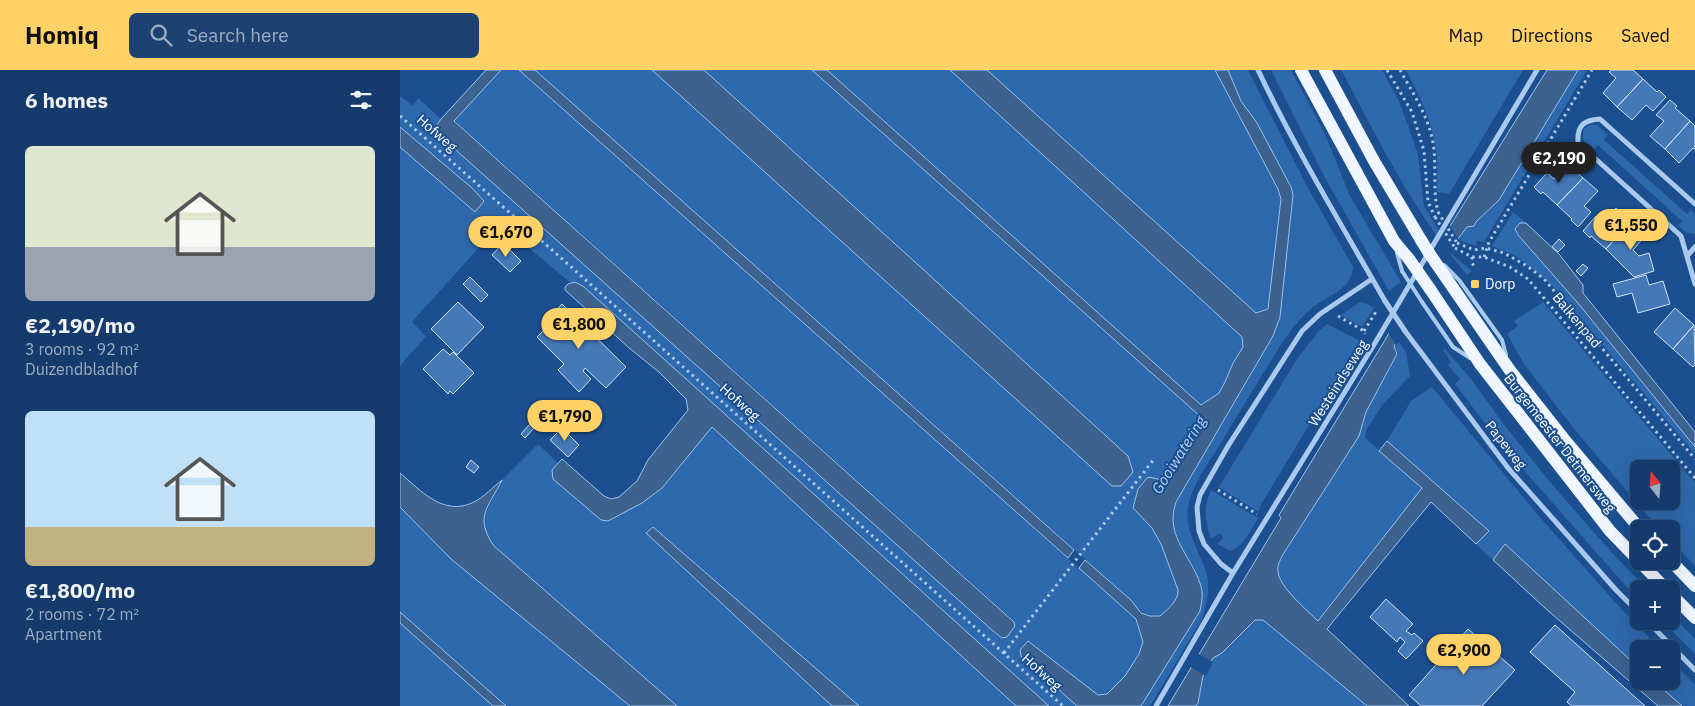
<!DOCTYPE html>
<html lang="en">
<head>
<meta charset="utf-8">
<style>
	body { margin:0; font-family:"IBM Plex Sans",sans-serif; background:#1d4271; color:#f1f3f6; height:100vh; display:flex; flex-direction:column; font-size:19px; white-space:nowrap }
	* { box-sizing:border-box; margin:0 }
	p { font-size:16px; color:#9dadc1 }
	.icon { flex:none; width:28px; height:28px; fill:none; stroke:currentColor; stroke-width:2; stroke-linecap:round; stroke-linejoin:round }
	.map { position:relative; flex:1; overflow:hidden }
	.side { display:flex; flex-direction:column; background:#143b6b; width:400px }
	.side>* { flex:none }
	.needle { width:32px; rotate:343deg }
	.fabs { position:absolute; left:1230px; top:390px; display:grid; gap:10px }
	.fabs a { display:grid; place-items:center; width:50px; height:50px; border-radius:8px; background:#143b6b; box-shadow:0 5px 20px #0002,0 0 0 1px #33557e; font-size:25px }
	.price { position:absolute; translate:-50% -42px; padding:0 11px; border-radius:18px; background:#ffd166; color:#111; font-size:16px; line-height:32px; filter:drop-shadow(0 1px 2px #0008) }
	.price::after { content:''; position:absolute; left:50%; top:30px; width:15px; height:11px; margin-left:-8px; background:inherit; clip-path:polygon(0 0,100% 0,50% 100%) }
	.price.active { background:#222; color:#fff }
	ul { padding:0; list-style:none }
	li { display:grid; align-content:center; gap:10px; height:265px; padding:0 25px }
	li span { display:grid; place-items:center; height:155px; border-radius:8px; color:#555 }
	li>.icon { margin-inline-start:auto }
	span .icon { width:90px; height:90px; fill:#fffc; stroke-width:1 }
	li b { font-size:21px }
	h2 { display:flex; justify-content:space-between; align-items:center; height:60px; padding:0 25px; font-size:21px }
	header { display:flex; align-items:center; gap:30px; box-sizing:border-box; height:70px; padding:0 25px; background:#ffd166; color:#111 }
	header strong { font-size:24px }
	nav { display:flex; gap:28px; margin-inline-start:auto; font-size:18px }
	.search { width:350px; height:45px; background:#1d4271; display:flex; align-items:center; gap:12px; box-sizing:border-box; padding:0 18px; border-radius:8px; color:#9dadc1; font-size:19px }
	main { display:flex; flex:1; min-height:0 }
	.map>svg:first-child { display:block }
	.green { fill:#2e69ad; fill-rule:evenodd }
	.water { fill:#3c6290; stroke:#9cc4f0 }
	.pier { fill:#1b4f8f }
	.building { fill:#4478b7; stroke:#cfe3fa }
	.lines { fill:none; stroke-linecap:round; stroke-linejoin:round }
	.path { stroke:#a9c9ee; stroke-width:3; stroke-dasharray:2.5 4; stroke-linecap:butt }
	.lane { stroke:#a9c9ee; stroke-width:4 }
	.street { stroke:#a9c9ee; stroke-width:5 }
	.primary { stroke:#f0f6ff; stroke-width:12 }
	.path-bridge { stroke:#a9c9ee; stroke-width:3; stroke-dasharray:2.5 4; stroke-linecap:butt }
	.lane-bridge { stroke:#a9c9ee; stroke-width:4 }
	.street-bridge { stroke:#a9c9ee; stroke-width:5 }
	.primary-bridge { stroke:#f0f6ff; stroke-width:12 }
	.poi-dot { fill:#ffd166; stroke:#1b4f8f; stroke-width:2 }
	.labels { text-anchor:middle; stroke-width:4; stroke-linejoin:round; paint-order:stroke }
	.street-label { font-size:14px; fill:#fff; stroke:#1b4f8f }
	.poi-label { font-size:14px; fill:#fff; stroke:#1b4f8f; text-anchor:start }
	.water-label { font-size:15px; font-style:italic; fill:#b5d3f5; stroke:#1b4f8f }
</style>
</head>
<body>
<header>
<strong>Homiq</strong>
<div class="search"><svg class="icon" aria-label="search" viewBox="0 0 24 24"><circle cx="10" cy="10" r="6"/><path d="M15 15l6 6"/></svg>Search here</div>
<nav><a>Map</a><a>Directions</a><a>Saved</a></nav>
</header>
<main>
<section class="side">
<h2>6 homes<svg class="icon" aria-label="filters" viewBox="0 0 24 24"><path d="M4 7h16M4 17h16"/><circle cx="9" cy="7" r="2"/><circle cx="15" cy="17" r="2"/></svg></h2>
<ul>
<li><span style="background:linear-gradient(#dfe7d0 65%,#9aa5b1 0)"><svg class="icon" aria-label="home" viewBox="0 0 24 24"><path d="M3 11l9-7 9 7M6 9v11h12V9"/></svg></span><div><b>€2,190/mo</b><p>3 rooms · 92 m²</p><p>Duizendbladhof</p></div></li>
<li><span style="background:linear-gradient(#bfe0f5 75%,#c2b280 0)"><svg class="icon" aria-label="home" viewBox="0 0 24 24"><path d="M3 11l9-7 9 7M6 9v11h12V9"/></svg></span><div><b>€1,800/mo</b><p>2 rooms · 72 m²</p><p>Apartment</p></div></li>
</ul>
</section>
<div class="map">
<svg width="1295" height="636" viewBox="0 0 1295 636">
	<rect width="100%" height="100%" fill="#1b4f8f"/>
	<path class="green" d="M101,0H119L736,549C739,556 743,564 743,572C742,586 719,619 706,624C704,625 701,624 698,625L628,571L621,586L677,636H649L184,217L175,212L171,213L100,154L12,252L26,266L0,296V77L75,142L72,118L0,57V26L13,36L18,28L41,49L37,55L615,556L614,551L54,50Z
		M135,0H252L712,416H721L728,386L304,0H412L801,347L763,410L733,438L752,458L761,474L778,520C779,530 768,538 760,546C745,545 740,542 731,530Z
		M427,0H550L842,267L843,277L833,293L825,312L819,323L801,335Z
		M587,0H815L878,119L881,129L868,239L856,243Z
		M828,0H848L908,118L953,197C951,220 930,224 913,237C901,247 891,260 882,273C862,305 842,338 822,371C810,392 791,414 788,439C785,462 799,480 806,501C811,517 807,533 802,549L750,636H741L800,540L798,508L783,481L773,456L772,443L776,432L873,266L880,247L893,125L857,53L841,31Z
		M871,0H891L924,62L950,126L1001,212L989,221L924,106Z
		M941,0H982L999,31L1018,84L1024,136L1053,185L1072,201L1067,205C1015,144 979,71 941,0Z
		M1006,0H1123L1049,124L1037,122C1037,108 1038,93 1036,79C1032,51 1019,25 1006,0Z
		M1178,0H1187L1084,172L1077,171L1076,176L1059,170L1067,157L1074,156L1076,152L1099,130Z
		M1190,55H1197L1208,65L1204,70L1287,144L1291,140L1295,144V164L1287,163L1278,155L1282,151L1198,75L1194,80C1185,72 1181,71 1184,59Z
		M1113,142L1126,153H1120L1118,165L1177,232L1295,377V384L1152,215L1116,186L1092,176Z
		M960,232L968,234L974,238L962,257L941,245Z
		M1143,232L1295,413V496L1271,470V459H1260L1241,438L1171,355L1124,294L1107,264L1118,256L1114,251ZM1239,399H1271V431H1239Z
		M927,254L960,271L860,436L859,442L819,417L897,289L917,263Z
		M999,272L1006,282L1010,306L983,334L966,360L965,368L1023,417L918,551C907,540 878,516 878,501C877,496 880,491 882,486L959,366L966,342L992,291L998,283L995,276Z
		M1045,279L1071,309L1102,352L1154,417L1213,484L1247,519H1239V529L1224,514L1100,373L1055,314L1060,309L1048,295L1051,292L1043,280Z
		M1032,317L1138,445L1213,530L1260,579H1239V598L1105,475L1093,490L1076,474L1089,461L987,371L1011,331Z
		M312,356L616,636H459L253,457L247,464L432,636H277L94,476L87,465L83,455L84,446L102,410L138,374L158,393L152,400L208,451L242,433L262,418Z
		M811,420L858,448C851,460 844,476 830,481L817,474L823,468L820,463L811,469C805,451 803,438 811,420Z
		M0,437L51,489L230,636H106L0,542Z
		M1271,544L1295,569V584L1262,551H1271Z
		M855,550H863L967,636H796L798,633L803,606L813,588L822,583Z
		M0,553L93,636H0Z
		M1271,590L1295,615V636H1282L1254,611H1271Z"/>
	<path class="water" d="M86,0H101L54,51L614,552L615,556L607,567L602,568L592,560L38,64L37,55L41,49Z
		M119,0H135L674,480L668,488Z
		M252,0H304L728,386L733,402L721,416H712Z
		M412,0H427L801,335L819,323L825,312L833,293L843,277L842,267L550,0H587L856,243L868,239L881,129L878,119L815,0H828L841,31L857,53L891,117L893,125L880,247L873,266L776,432C763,468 796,489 802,521C803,527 801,534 800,541L741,636H677L621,586L620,580L628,571L698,625L707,624L725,606L739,584L743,572L736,549L679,498L685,490L731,530L741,543L750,546H760C768,539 779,530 778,520L761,474L752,458L733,438L738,419L748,407L763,410L801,347Z
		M1147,0H1178L1099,130L1076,152L1074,156L1067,157L1058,169L994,276L997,284L966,342L959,366L882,486C880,491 877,496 878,501C878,516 908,541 918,551L1022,418L979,381L987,371L1089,461L1076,474L1031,432L927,559L1009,636H967L863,550H855L822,583L813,588L803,606L798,633L796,636H768L881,448L879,445L985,270L1050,156Z
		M0,57L72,118L84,131L75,142L0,77Z
		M1120,153H1126L1159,184L1183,215V223L1295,362V377L1177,232L1118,165L1115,159Z
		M175,212L184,217L649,636H616L312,357L262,418L242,433L208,451L201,450L153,409L152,400L162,389L204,426L211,429L219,427L237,411L248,390L288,340L286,329L260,303L228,277L165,220V217L168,214Z
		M0,403C21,421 44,447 74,432C84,427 93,417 102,410C88,438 74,447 94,476L277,636H230L51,489L0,437Z
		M253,457L459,636H432L246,463Z
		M1105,474L1239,598V611H1254L1282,636H1258L1145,538L1093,490Z
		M0,542L106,636H93L0,553Z"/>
	<path class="pier" d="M1049,154L1059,170L996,275L987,261Z
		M797,583L813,592L806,606L789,596Z"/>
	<path class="building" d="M1211,0H1233L1243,9L1217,37L1203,23L1216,8L1209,2Z
		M1243,9L1257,22L1259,20L1266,27L1253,41L1246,35L1232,50L1217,37Z
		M1270,30L1277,36L1275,38L1290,51L1265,79L1250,66L1264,51L1256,45Z
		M1290,51L1295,56V79L1293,78L1279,93L1265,79Z
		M1168,94L1183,108L1157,135L1143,122L1141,124L1134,117L1147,103L1154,109Z
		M1183,108L1198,121L1184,136L1191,142L1178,157L1171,150L1172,149L1157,135Z
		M1216,138L1231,151L1206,179L1191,166L1190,168L1183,161L1196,146L1203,153Z
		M1231,151L1246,165L1233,180L1239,186L1249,183L1254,201L1234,207L1206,179Z
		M1159,169L1165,175L1158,182L1152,177Z
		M103,173L121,191L110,202L92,185Z
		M1183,194L1188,198L1181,206L1176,201Z
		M1246,205L1249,215L1263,211L1270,234L1238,243L1232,223L1217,227L1213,214Z
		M70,207L88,225L81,232L63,214Z
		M58,232L84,257L57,285L31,259Z
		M162,234L226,297L206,318L185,298L183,301L191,309L179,322L158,300L164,294L137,267L145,259L142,255Z
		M1275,238L1294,255L1273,279L1254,262Z
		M1294,255L1295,295L1293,297L1273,279Z
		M43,279L50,285L53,282L74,303L53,324L50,321L48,324L23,299Z
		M133,345H139L142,349L143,354L139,357L134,358L125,368L121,364L130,354V349Z
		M162,358L179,375L168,387L150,370Z
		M71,390L79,397L74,403L66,397Z
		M986,529L1013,554L1006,561L1012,565L1014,563L1023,571L1006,589L998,581L1005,572L1000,567L997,572L970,547Z
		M1155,555L1245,636H1172L1167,632L1175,622L1130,582Z
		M1068,559L1115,600L1082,636H1021L1009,625Z"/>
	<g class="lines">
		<path class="path" d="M987,0L1012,42L1024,81L1028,132L1035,147
			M1000,0C1014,25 1032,52 1034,81C1036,102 1033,122 1038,142
			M0,46L160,187L663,636
			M1057,173L1074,180L1086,178L1104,183L1127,196L1144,209L1295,389
			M1055,178L1072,187H1084L1110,197L1128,209L1295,408
			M1072,187V193L1076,199
			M1084,187L1089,172L1192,0
			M938,246L964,261L965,264
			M964,261L977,240
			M818,420L857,444
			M604,583L754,389"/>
		<path class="lane" d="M997,183L1002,201
			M1044,195L1059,210L1102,270L1106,285
			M1022,232L1053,277L1070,288"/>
		<path class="street" d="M858,0C896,80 941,154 985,231
			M1295,134L1200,49C1183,50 1177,56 1178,73L1281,166L1295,214
			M1288,185L1295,177
			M1005,261L1108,398L1216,520L1239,543
			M833,503L821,494L804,474L799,461L797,437L800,425L828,376L902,261L920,244L972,209
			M1247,551L1295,600
			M756,636L833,503L975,273L1137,0"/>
		<path class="primary" d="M901,0L994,171L1009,189
			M925,0L974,91L1021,170
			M1029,183L1109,299L1164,369L1240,459
			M1030,219L1080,294L1210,461L1239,491
			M1239,491L1266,519
			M1271,491L1295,516
			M1271,524L1295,548"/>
		<path class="path-bridge" d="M1038,142L1057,173
			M1035,147L1055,178"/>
		<path class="lane-bridge" d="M1002,201L1022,232"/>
		<path class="street-bridge" d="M985,231L1005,261"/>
		<path class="primary-bridge" d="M1021,170L1029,183
			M1009,189L1030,219"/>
	</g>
	<rect class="poi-dot" x="1070" y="209" width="10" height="10" rx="2.5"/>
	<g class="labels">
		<g class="street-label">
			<text transform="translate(37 63) rotate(41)" y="5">Hofweg</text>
			<text transform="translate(1177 250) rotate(50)" y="5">Balkenpad</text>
			<text transform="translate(938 313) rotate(-58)" y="5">Westeindseweg</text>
			<text transform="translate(340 332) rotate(42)" y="5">Hofweg</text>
			<text transform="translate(1160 373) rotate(52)" y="5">Burgemeester Detmersweg</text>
			<text transform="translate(1106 375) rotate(52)" y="5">Papeweg</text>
			<text transform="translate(642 602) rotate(42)" y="5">Hofweg</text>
		</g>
		<g class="poi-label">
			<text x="1085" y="219">Dorp</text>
		</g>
		<g class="water-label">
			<text transform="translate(779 385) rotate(-58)" y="5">Gooiwatering</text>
		</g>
	</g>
</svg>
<div class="fabs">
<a><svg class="needle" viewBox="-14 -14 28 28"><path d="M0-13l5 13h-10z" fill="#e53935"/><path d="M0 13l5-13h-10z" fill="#9dadc1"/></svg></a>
<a><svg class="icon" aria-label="locate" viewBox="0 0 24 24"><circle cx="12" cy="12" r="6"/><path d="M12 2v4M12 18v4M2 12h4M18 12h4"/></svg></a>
<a>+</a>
<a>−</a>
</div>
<b class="price active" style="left:1159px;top:114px">€2,190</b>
<b class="price" style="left:1231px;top:181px">€1,550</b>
<b class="price" style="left:106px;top:188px">€1,670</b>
<b class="price" style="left:179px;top:280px">€1,800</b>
<b class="price" style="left:165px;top:372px">€1,790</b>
<b class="price" style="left:1064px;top:606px">€2,900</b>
</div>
</main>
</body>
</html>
